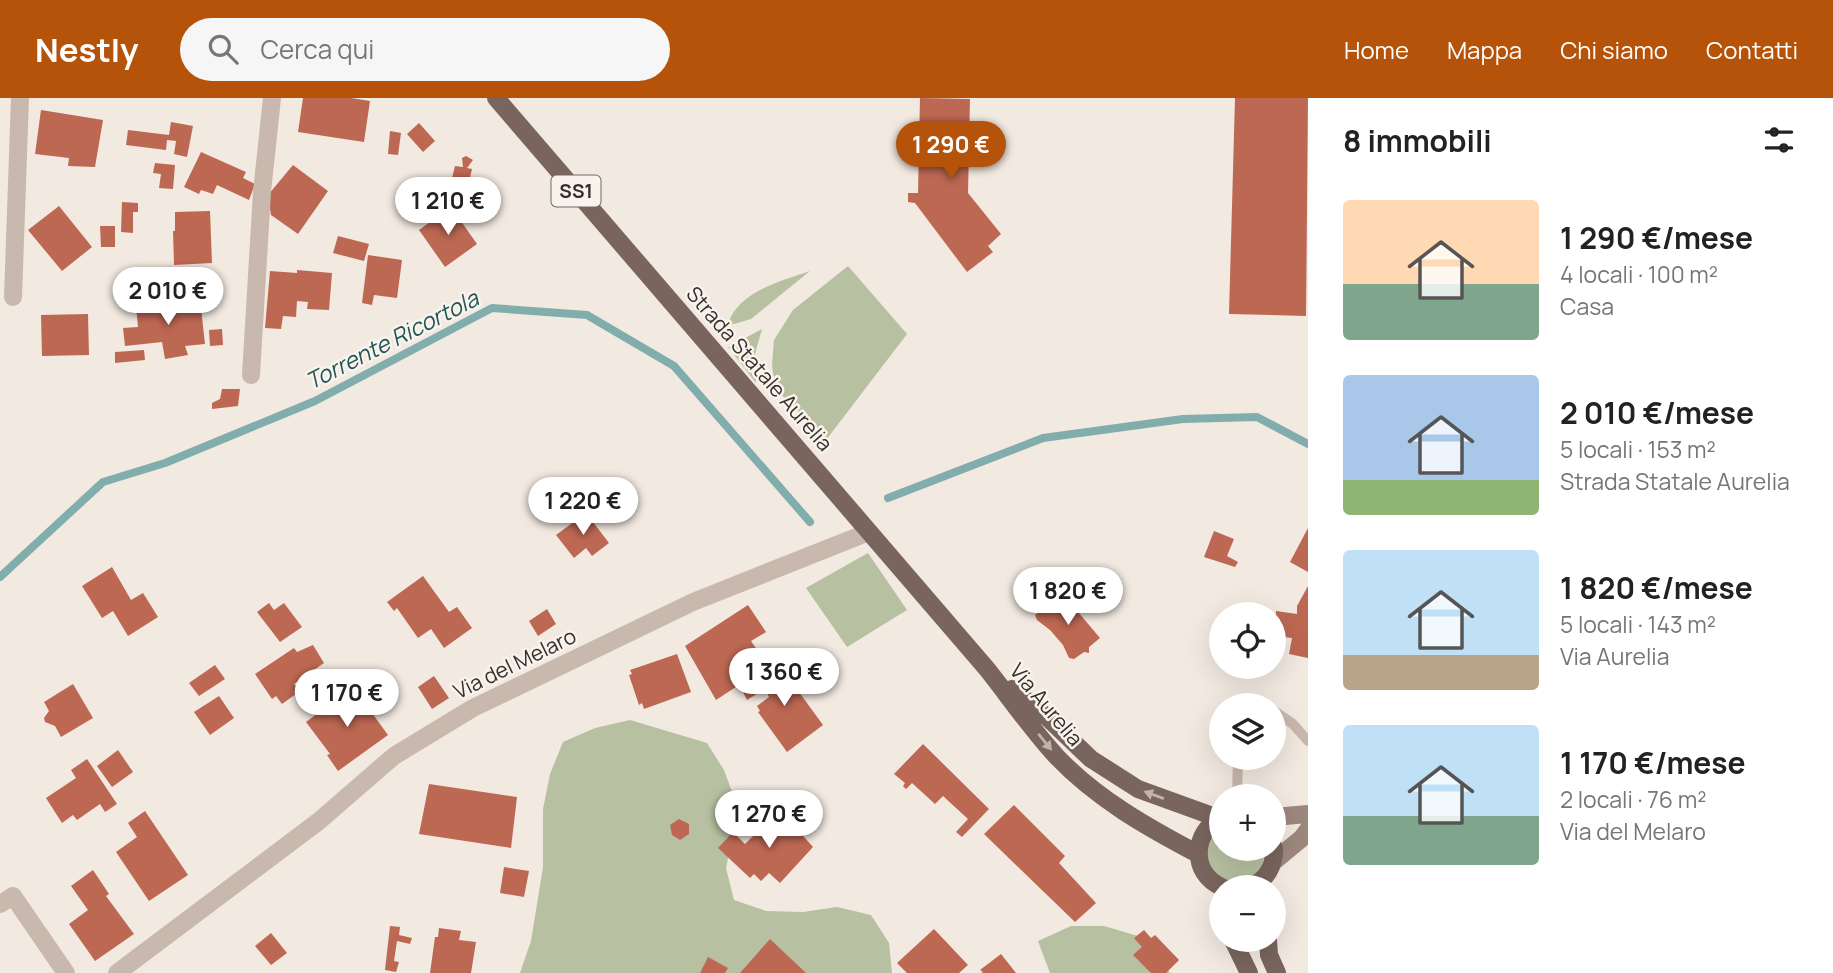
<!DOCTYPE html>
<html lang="it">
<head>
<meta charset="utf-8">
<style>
	body { margin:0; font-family:Manrope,sans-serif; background:#f6f6f6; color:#222; height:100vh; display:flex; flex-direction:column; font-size:26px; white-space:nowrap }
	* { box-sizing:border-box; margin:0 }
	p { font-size:23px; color:#767676 }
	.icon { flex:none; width:38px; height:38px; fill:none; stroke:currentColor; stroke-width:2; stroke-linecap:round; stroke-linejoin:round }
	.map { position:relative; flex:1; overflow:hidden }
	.drawer { display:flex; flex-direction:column; background:#fff; width:525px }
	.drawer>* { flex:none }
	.controls { position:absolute; left:1209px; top:504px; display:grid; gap:14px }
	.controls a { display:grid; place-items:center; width:77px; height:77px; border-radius:50%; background:#fff; box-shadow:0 7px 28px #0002; font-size:35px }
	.price { position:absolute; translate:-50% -60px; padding:0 16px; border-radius:24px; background:#fff; color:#222; font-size:23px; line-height:46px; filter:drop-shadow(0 2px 4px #0008) }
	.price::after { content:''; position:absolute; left:50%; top:42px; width:21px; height:16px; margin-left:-10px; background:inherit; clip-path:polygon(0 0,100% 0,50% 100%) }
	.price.active { background:#b45309; color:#fff }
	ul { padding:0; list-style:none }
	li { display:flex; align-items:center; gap:21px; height:175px; padding:0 35px }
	li span { display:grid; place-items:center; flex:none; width:196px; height:140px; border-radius:7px; color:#555 }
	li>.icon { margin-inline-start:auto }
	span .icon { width:84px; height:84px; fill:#fffc; stroke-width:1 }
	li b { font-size:30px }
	h2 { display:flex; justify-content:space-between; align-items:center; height:84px; padding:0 35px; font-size:30px }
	header { display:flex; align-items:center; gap:42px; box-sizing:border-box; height:98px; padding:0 35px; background:#b45309; color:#fff }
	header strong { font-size:33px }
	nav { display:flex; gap:38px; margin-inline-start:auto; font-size:24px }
	.search { width:490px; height:63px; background:#f6f6f6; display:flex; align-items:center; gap:18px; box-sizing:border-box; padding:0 24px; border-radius:38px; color:#767676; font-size:26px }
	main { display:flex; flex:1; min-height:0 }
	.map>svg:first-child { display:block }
	.green { fill:#b7c0a1 }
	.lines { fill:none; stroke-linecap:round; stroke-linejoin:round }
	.stream { stroke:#81adad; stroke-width:8 }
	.building { fill:#bd6853 }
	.lane { stroke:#c9b8ad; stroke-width:10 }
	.street { stroke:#c9b8ad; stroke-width:18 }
	.secondary { stroke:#9d887e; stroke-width:18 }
	.primary { stroke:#79655d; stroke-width:18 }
	.oneway { fill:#bfb3ac }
	.labels { text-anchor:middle; stroke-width:5; stroke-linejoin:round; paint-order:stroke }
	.shield { fill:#f9f3ed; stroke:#726965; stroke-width:2 }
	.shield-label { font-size:19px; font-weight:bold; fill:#382e2b }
	.street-label { font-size:21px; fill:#382e2b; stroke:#f9f3ed }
	.water-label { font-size:23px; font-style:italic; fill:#235657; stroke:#f9f3ed }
</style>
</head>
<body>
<header>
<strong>Nestly</strong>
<div class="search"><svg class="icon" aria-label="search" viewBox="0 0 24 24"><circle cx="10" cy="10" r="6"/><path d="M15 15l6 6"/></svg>Cerca qui</div>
<nav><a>Home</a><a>Mappa</a><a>Chi siamo</a><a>Contatti</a></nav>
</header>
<main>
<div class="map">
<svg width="1308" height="875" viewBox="0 0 1308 875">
	<rect width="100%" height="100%" fill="#f2e9e0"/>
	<path class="green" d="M848,168L907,236L826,342L775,290L772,267L774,242L793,212Z
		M810,173L751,221L727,228C738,193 779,184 810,173Z
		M762,231L755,256L756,285L728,249Z
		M868,455L907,512L847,549L806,490Z
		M630,622L707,645L724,672L735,702L733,736L726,770L734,802L766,813L803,814L837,809L871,817L889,845L892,875H520L531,843L543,769V711L550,676L563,644L595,630Z
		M1221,726L1222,751H1266L1261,773C1238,790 1231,790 1208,772L1206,742Z
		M1071,828H1104L1138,838L1170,875H1050L1038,843Z"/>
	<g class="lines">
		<path class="stream" d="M888,400L1043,340L1183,321L1257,319L1308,346
			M0,479L103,384L165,365L315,303L492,210L587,217L674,268L810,424"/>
	</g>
	<path class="building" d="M303,0H351L370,3L364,44L298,34Z
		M920,0L970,1L968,95L1001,136L988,148L993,154L967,174L915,105L908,104V95H918Z
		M1235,0H1308L1306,218L1229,216Z
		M41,12L103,22L95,69L68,68L69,60L35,56Z
		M171,24L193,28L187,59L174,56L176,43L167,42L166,52L126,47L128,32L169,37Z
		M419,25L435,43L423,54L407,36Z
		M390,33L401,35L398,57L388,56Z
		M201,54L246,74L243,80L255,86L249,102L217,87L213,96L201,92L199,96L184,89Z
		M466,58L473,62L467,70L472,71L469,84L452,80L455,68L463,69L462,60Z
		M155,65L175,67L173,91L159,90L161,76L153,75Z
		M293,67L328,93L298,136L271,117L268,97Z
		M122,104L138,105V114H133V135L121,134Z
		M59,108L92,149L62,173L28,132Z
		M451,109L477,146L445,169L419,132Z
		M210,113L212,165L174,167L173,133H175V114Z
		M100,128H115V149H101Z
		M338,138L369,146L364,163L333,155Z
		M368,157L402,162L397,200L374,197L372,207L362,205Z
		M297,172L332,175L329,212L307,211L308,204L297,203L296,219L283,218L281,231L265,230L270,173L297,175Z
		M136,187L137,204L116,205V188Z
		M200,201L205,246L185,248L188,257L165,261L162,244L125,248L123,230L138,229L136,208Z
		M88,216L89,257L42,258L41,217Z
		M222,231L223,247L210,248L209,232Z
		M144,252L145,262L115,265V254Z
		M222,291H240L238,308L212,311V305L220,301Z
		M586,415L609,445L592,458L586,450L574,460L556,437Z
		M1308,430V474L1290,464Z
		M1214,433L1234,441L1227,458L1238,464L1235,469L1204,459Z
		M112,469L131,502L143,495L158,519L128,538L113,513L102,520L82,488Z
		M423,478L449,514L457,509L472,530L444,550L431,531L418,540L397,510L394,513L387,504Z
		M1308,488V560L1289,556L1292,540L1275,538L1276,513L1297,516V508Z
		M1062,495L1100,540L1089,549V555L1084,554L1074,561L1069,560L1063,547L1050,532L1037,522L1035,517Z
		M269,505L274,512L284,505L302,529L280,544L257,514Z
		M748,507L766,534L751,543L768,568L716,602L685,548Z
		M547,511L556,526L538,538L529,523Z
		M313,547L324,565L294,586L300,593L282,606L276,598L272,601L255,576L294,550L297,554Z
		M677,556L691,594L644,611L642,605L639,607L629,577L632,576L630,572Z
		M215,567L225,581L199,598L189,585Z
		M780,568L823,627L787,654L758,614L760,613L757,608L769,599L765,591L747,602L741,590Z
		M434,578L449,600L432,611L418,589Z
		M73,586L93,620L61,639L55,628L45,624L44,620L49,613L44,604Z
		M353,589L388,637L338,673L327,657L330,656L306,624Z
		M219,598L234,620L210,637L194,614Z
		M923,646L989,711L962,739L956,734L968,721L943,698L935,706L912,685L906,691L903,688L905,685L894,676Z
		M118,652L133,674L112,689L97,668Z
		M87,661L117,706L105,714L100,706L77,722L73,717L62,725L46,700L76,680L71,672Z
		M429,686L517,699L511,750L419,736Z
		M1014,707L1065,758L1059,765L1096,805L1075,824L984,736Z
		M780,712L813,749L780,785L769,775L761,783L754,776L750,780L718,750L733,734L745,746Z
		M145,713L188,777L149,803L116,754L137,739L128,725Z
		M679,721L689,726V736L680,742L672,737L670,727Z
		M504,769L529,773L524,799L500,795Z
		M93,772L109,796L106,798L134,836L95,863L69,826L88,812L71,788Z
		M390,828L400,829L399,837L412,840L410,846L397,843L394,863L399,864L396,874L385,872Z
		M439,830L461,833L459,842L476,844L471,875H430L435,839H438Z
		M934,831L968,867L959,875H907L897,865Z
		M1144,832L1151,840L1155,837L1179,862L1166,875H1151L1133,857L1142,849L1134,840Z
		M271,835L287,855L271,867L255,848Z
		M770,841L806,875H740Z
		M1001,856L1016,875H981L983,874L980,872Z
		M708,859L728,870L725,875H700Z"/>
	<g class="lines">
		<path class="lane" d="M1274,613L1293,626L1308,643
			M1237,698L1238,660"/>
		<path class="street" d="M13,199L20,0
			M251,277L262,94L272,0
			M0,806L13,798L66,875
			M117,875L319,723L394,658L473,610L693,504L869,434"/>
		<path class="secondary" d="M1274,719L1308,716
			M1273,764L1302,740L1308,732"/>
		<path class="primary" d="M496,0L987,571C1010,600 1032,632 1057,659C1097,701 1147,729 1198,756
			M1012,591L1048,620L1091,661L1138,691L1218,720
			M1222,719C1192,733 1190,776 1222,789
			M1250,789C1266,782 1275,768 1274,750
			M1233,842L1249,875
			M1268,842L1269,857L1277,875"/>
	</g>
	<defs><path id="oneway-solid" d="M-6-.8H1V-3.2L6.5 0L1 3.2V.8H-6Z" transform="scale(1.75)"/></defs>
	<g class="oneway">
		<use href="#oneway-solid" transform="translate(1045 644) rotate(51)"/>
		<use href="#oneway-solid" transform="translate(1154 697) rotate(-160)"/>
	</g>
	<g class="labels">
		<rect class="shield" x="551.5" y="77.5" width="49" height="31" rx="5"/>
		<g class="shield-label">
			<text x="576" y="100">SS1</text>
		</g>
		<g class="street-label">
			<text transform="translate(759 271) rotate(49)" y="7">Strada Statale Aurelia</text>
			<text transform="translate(515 566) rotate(-26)" y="7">Via del Melaro</text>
			<text transform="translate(1046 607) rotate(50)" y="7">Via Aurelia</text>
		</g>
		<g class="water-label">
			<text transform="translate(392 242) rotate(-27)" y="8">Torrente Ricortola</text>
		</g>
	</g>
</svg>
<div class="controls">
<a><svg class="icon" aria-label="locate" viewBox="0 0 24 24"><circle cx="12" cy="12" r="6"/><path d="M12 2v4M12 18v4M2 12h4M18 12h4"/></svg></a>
<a><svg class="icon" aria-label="layers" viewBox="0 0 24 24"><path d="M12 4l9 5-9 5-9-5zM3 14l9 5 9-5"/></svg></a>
<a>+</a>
<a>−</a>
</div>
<b class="price active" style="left:951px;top:83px">1 290 €</b>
<b class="price" style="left:448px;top:139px">1 210 €</b>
<b class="price" style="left:168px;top:229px">2 010 €</b>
<b class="price" style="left:583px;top:439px">1 220 €</b>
<b class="price" style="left:1068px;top:529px">1 820 €</b>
<b class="price" style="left:784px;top:610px">1 360 €</b>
<b class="price" style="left:347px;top:631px">1 170 €</b>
<b class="price" style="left:769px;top:752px">1 270 €</b>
</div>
<section class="drawer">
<h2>8 immobili<svg class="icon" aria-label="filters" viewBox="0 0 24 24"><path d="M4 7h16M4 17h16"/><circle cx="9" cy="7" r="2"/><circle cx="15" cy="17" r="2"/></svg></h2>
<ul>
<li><span style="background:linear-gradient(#ffd9b3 60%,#7fa58c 0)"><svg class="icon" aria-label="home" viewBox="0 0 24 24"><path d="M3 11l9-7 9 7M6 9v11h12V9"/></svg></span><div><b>1 290 €/mese</b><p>4 locali · 100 m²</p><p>Casa</p></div></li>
<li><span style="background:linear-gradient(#a9c7e8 75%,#8fb573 0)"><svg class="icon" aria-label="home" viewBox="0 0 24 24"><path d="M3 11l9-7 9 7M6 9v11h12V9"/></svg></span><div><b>2 010 €/mese</b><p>5 locali · 153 m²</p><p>Strada Statale Aurelia</p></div></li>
<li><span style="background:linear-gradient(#bfe0f5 75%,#b9a48a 0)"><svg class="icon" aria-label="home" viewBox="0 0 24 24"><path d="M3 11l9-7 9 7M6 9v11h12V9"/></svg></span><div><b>1 820 €/mese</b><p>5 locali · 143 m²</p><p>Via Aurelia</p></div></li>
<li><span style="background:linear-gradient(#bfe0f5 65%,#7fa58c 0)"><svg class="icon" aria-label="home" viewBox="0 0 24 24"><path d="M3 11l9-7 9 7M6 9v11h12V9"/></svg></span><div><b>1 170 €/mese</b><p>2 locali · 76 m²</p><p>Via del Melaro</p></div></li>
</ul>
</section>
</main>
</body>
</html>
